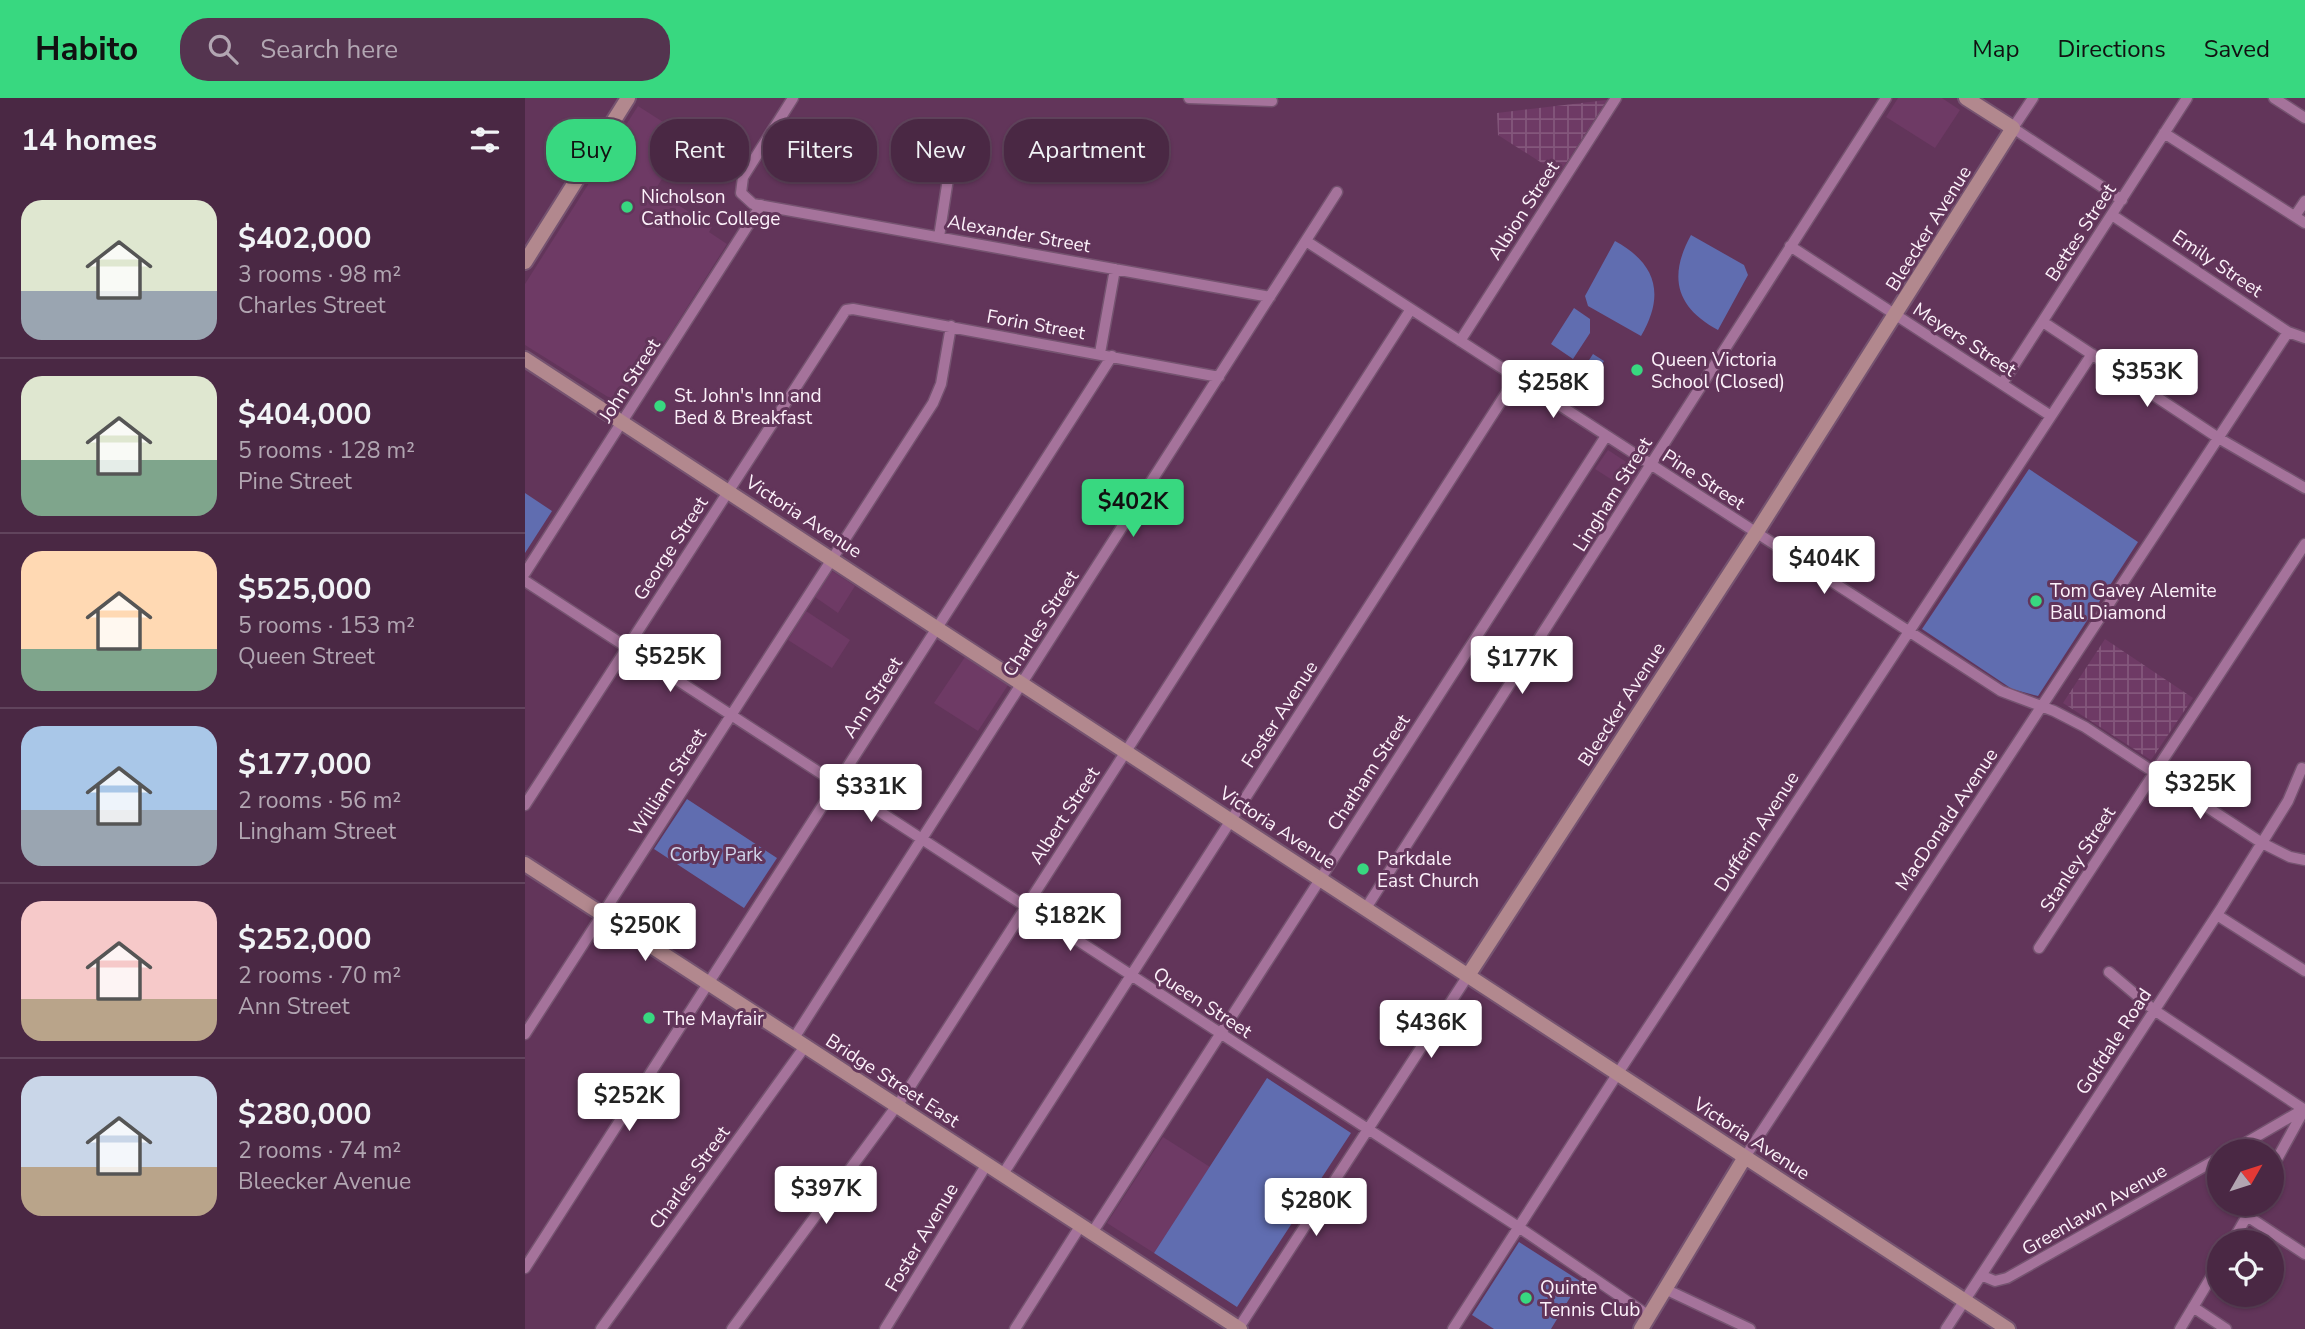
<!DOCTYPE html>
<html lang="en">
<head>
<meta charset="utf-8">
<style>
	body { margin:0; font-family:"Nunito Sans",sans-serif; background:#54344f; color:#f1f3f6; height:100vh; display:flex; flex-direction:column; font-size:26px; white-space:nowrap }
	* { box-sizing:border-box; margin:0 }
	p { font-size:23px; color:#b2a6b2 }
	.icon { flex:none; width:38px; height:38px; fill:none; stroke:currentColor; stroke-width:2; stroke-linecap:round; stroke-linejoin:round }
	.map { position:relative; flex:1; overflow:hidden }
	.details { display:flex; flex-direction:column; background:#4a2844; width:525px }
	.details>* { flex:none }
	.top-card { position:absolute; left:21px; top:21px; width:665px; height:63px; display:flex; gap:14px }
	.needle { width:46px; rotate:51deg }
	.tools { position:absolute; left:1682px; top:1041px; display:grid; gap:14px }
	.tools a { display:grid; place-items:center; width:77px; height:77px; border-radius:50%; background:#4a2844; box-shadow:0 2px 5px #0004,0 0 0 2px #61445d; font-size:35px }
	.price { position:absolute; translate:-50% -60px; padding:0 16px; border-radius:7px; background:#fff; color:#222; font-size:23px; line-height:46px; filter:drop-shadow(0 2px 4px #0008) }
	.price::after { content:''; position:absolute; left:50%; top:42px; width:21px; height:16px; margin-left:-10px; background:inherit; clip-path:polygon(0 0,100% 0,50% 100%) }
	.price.active { background:#38d880; color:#111 }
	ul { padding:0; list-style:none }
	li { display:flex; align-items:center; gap:21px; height:175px; padding:0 21px }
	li+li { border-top:2px solid #61445d }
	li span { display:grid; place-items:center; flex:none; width:196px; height:140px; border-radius:21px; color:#555 }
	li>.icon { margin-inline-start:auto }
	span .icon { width:84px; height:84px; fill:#fffc; stroke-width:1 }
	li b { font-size:30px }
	h2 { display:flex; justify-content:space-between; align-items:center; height:84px; padding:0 21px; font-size:30px }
	.chip { padding:0 24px; border-radius:28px; background:#4a2844; box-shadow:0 2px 5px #0004,0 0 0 2px #61445d; font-size:24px; line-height:63px }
	.chip.active { background:#38d880; color:#111 }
	header { display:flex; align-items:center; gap:42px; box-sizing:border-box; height:98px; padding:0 35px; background:#38d880; color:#111 }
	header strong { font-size:33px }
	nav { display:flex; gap:38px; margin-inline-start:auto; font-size:24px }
	.search { width:490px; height:63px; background:#54344f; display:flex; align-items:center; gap:18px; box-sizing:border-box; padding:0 24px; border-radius:28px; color:#b2a6b2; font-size:26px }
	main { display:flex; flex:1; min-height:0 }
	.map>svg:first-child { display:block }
	.built { fill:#6e3a65 }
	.industrial { fill:url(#industrial-grid) }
	.park { fill:#606db0 }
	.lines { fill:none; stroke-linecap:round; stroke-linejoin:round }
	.street-casing { stroke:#755370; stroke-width:13 }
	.secondary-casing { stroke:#755370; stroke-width:18 }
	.street { stroke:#a5739b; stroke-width:10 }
	.secondary { stroke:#b2888e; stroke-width:14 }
	.poi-dot { fill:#38d880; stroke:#62355a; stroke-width:2.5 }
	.labels { text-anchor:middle; stroke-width:6; stroke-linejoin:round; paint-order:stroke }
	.poi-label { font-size:19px; fill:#fcf1fa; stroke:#62355a; text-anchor:start }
	.street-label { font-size:19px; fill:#fcf1fa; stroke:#62355a }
	.park-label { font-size:19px; fill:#d0d5eb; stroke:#62355a }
</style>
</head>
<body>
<header>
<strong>Habito</strong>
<div class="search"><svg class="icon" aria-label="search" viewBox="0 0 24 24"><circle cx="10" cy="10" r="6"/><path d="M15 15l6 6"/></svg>Search here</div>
<nav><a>Map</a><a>Directions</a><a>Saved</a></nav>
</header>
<main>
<section class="details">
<h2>14 homes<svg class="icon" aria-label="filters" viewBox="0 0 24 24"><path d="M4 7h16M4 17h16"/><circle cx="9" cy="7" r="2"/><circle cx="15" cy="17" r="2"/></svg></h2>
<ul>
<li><span style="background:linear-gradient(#dfe7d0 65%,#9aa5b1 0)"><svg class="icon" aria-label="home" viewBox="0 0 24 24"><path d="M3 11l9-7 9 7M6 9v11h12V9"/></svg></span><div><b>$402,000</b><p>3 rooms · 98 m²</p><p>Charles Street</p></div></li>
<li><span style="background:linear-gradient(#dfe7d0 60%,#7fa58c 0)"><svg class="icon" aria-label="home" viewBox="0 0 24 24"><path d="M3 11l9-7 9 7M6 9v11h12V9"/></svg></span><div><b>$404,000</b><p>5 rooms · 128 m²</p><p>Pine Street</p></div></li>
<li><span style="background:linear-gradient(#ffd9b3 70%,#7fa58c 0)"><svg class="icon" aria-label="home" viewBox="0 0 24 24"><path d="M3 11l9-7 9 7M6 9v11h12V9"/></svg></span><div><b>$525,000</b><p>5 rooms · 153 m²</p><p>Queen Street</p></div></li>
<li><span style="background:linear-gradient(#a9c7e8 60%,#9aa5b1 0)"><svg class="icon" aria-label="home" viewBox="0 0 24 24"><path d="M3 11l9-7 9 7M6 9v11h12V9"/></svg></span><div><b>$177,000</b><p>2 rooms · 56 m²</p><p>Lingham Street</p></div></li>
<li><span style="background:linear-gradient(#f6c9c9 70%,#b9a48a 0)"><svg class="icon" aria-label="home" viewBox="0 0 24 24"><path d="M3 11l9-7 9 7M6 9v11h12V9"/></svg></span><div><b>$252,000</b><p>2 rooms · 70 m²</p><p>Ann Street</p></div></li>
<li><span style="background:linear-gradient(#c9d6e8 65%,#b9a48a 0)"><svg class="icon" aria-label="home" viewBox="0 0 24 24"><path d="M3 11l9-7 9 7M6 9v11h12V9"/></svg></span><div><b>$280,000</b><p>2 rooms · 74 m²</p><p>Bleecker Avenue</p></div></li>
</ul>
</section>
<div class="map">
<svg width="1780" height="1231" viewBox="0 0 1780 1231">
	<defs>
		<pattern id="industrial-grid" width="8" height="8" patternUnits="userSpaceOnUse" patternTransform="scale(1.75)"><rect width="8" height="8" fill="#6e3a65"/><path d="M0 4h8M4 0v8" fill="none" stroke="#84577c"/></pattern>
	</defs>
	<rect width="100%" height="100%" fill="#62355a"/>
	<path class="built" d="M1373,0H1417L1435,12L1410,50L1361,19Z
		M113,8L163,40L130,92L187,129L184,134L202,146L99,309L0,247V186Z
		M1083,352L1115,373L1103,392L1070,371Z
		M307,473L330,488L313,515L290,499Z
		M281,513L325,542L307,570L263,542Z
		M440,559L483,587L453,633L409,605Z
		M638,1039L685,1069L629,1155L582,1125Z"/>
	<path class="industrial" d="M1082,2L1034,76L973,37L972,15Z
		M1580,541L1668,600L1626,662L1538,605Z"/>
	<path class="park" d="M1166,137L1219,167L1223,177L1193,232C1151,209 1143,179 1166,137Z
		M1090,143C1132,166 1140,197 1116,238L1063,208L1060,198Z
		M1049,210L1065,221V235L1048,261L1026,246Z
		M1068,256L1079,263L1060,292L1049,285Z
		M1504,371L1613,444L1513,598L1487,591L1397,531Z
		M0,395L27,413L0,455Z
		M162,701L252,760L219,810L129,751Z
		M742,980L826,1035L712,1209L629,1155Z
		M994,1144L1055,1183L1026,1231H969L947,1217Z"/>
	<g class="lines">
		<defs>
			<path id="street" d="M268,0L218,79L216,95L228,106L745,199
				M664,0L747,3
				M1508,0L1488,30L1597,102
				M1749,0L1780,20
				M1639,35L1780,125
				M1587,117L1763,234L1780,240
				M1770,118L1780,103
				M414,139L431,29
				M781,143L1476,593L1529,613L1560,629L1737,745L1765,759L1780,762
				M1265,148L1526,318
				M1518,224L1695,341L1780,390
				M935,243L1091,0
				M575,255L590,171
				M1477,286L1662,0
				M0,475L236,107
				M0,483L992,1128L1124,1218
				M0,707L321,212L328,211L694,279
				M841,810L1361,0
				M1692,817L1780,873
				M1514,850L1780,446
				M1584,874L1629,912L1780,1012
				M0,936L408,305L416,286L426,228
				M269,940L812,94
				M1705,1054L1779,1011
				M1220,1059L1763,234
				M1746,1072L1779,1012
				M478,1076L991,280
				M1722,1118L1780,1156
				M567,1135L1081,338
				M1707,1144L1729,1106
				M0,1170L587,258
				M1458,1178L1470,1183L1482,1180L1694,1060
				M1140,1191L1225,1231
				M1668,1209L1701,1231
				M76,1231L281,947
				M207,1231L379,998L886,211
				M360,1231L462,1066
				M490,1231L556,1127
				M713,1231L944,876
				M928,1231L1093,975L1567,256
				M1421,1231L1697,809L1763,703L1777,670
				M1655,1231L1694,1166"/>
			<path id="secondary" d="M0,164L103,0
				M0,261L1483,1231
				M0,766L715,1231
				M944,876L1235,429L1488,30L1441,0
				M1116,1231L1220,1059"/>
		</defs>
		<use href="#street" class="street-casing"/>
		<use href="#secondary" class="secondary-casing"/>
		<use href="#street" class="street"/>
		<use href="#secondary" class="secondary"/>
	</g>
	<g class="poi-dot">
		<circle cx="102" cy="109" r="7"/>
		<circle cx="1112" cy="272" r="7"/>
		<circle cx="135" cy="308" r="7"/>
		<circle cx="1511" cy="503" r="7"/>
		<circle cx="838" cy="771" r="7"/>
		<circle cx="124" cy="920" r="7"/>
		<circle cx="1001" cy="1200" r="7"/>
	</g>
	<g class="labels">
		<g class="poi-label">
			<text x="116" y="105">Nicholson<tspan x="116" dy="22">Catholic College</tspan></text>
			<text x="1126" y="268">Queen Victoria<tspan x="1126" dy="22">School (Closed)</tspan></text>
			<text x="149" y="304">St. John's Inn and<tspan x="149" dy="22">Bed &amp; Breakfast</tspan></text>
			<text x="1525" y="499">Tom Gavey Alemite<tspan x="1525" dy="22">Ball Diamond</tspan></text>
			<text x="852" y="767">Parkdale<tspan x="852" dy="22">East Church</tspan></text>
			<text x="138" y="927">The Mayfair</text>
			<text x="1015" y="1196">Quinte<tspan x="1015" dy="22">Tennis Club</tspan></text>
		</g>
		<g class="street-label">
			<text transform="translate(998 112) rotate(-57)" y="7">Albion Street</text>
			<text transform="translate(1403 130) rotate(-58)" y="7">Bleecker Avenue</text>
			<text transform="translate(1555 134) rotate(-57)" y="7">Bettes Street</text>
			<text transform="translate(494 135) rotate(10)" y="7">Alexander Street</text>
			<text transform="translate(1693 165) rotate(34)" y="7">Emily Street</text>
			<text transform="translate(511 226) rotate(10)" y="7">Forin Street</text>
			<text transform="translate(1440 241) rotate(33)" y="7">Meyers Street</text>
			<text transform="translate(104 282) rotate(-57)" y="7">John Street</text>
			<text transform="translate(1179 381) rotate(33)" y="7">Pine Street</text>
			<text transform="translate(1087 396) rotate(-58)" y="7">Lingham Street</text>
			<text transform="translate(279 418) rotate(33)" y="7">Victoria Avenue</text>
			<text transform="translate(145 450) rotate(-57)" y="7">George Street</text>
			<text transform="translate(515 525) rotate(-57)" y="7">Charles Street</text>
			<text transform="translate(347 599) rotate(-57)" y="7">Ann Street</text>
			<text transform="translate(1096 606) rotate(-57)" y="7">Bleecker Avenue</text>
			<text transform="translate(754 616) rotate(-57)" y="7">Foster Avenue</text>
			<text transform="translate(843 674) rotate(-57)" y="7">Chatham Street</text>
			<text transform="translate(142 684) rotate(-57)" y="7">William Street</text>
			<text transform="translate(539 717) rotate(-57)" y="7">Albert Street</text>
			<text transform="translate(1421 721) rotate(-56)" y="7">MacDonald Avenue</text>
			<text transform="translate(753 729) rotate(33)" y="7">Victoria Avenue</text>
			<text transform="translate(1231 733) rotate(-57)" y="7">Dufferin Avenue</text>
			<text transform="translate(1552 761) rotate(-57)" y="7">Stanley Street</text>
			<text transform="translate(678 904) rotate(33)" y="7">Queen Street</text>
			<text transform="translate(1588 943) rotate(-57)" y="7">Golfdale Road</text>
			<text transform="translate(368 982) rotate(33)" y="7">Bridge Street East</text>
			<text transform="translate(1227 1040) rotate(33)" y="7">Victoria Avenue</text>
			<text transform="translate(164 1079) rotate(-54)" y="7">Charles Street</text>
			<text transform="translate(1569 1111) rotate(-30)" y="7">Greenlawn Avenue</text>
			<text transform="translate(396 1139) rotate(-59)" y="7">Foster Avenue</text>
		</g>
		<g class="park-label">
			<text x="191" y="763">Corby Park</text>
		</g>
	</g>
</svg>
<div class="tools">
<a><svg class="needle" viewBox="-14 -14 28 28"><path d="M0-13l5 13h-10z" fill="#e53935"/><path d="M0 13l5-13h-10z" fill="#b2a6b2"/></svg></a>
<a><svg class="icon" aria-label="locate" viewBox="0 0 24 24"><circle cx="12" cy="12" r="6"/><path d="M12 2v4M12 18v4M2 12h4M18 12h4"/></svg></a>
</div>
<b class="price" style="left:1622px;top:311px">$353K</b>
<b class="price" style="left:1028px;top:322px">$258K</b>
<b class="price active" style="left:608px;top:441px">$402K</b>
<b class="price" style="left:1299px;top:498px">$404K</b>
<b class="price" style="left:145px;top:596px">$525K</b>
<b class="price" style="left:997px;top:598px">$177K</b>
<b class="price" style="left:1675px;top:723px">$325K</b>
<b class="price" style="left:346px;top:726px">$331K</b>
<b class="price" style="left:545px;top:855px">$182K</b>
<b class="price" style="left:120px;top:865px">$250K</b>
<b class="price" style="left:906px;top:962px">$436K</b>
<b class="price" style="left:104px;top:1035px">$252K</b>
<b class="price" style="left:301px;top:1128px">$397K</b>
<b class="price" style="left:791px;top:1140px">$280K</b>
<div class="top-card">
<a class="chip active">Buy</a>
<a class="chip">Rent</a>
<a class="chip">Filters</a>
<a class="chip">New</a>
<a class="chip">Apartment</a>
</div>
</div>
</main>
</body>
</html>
